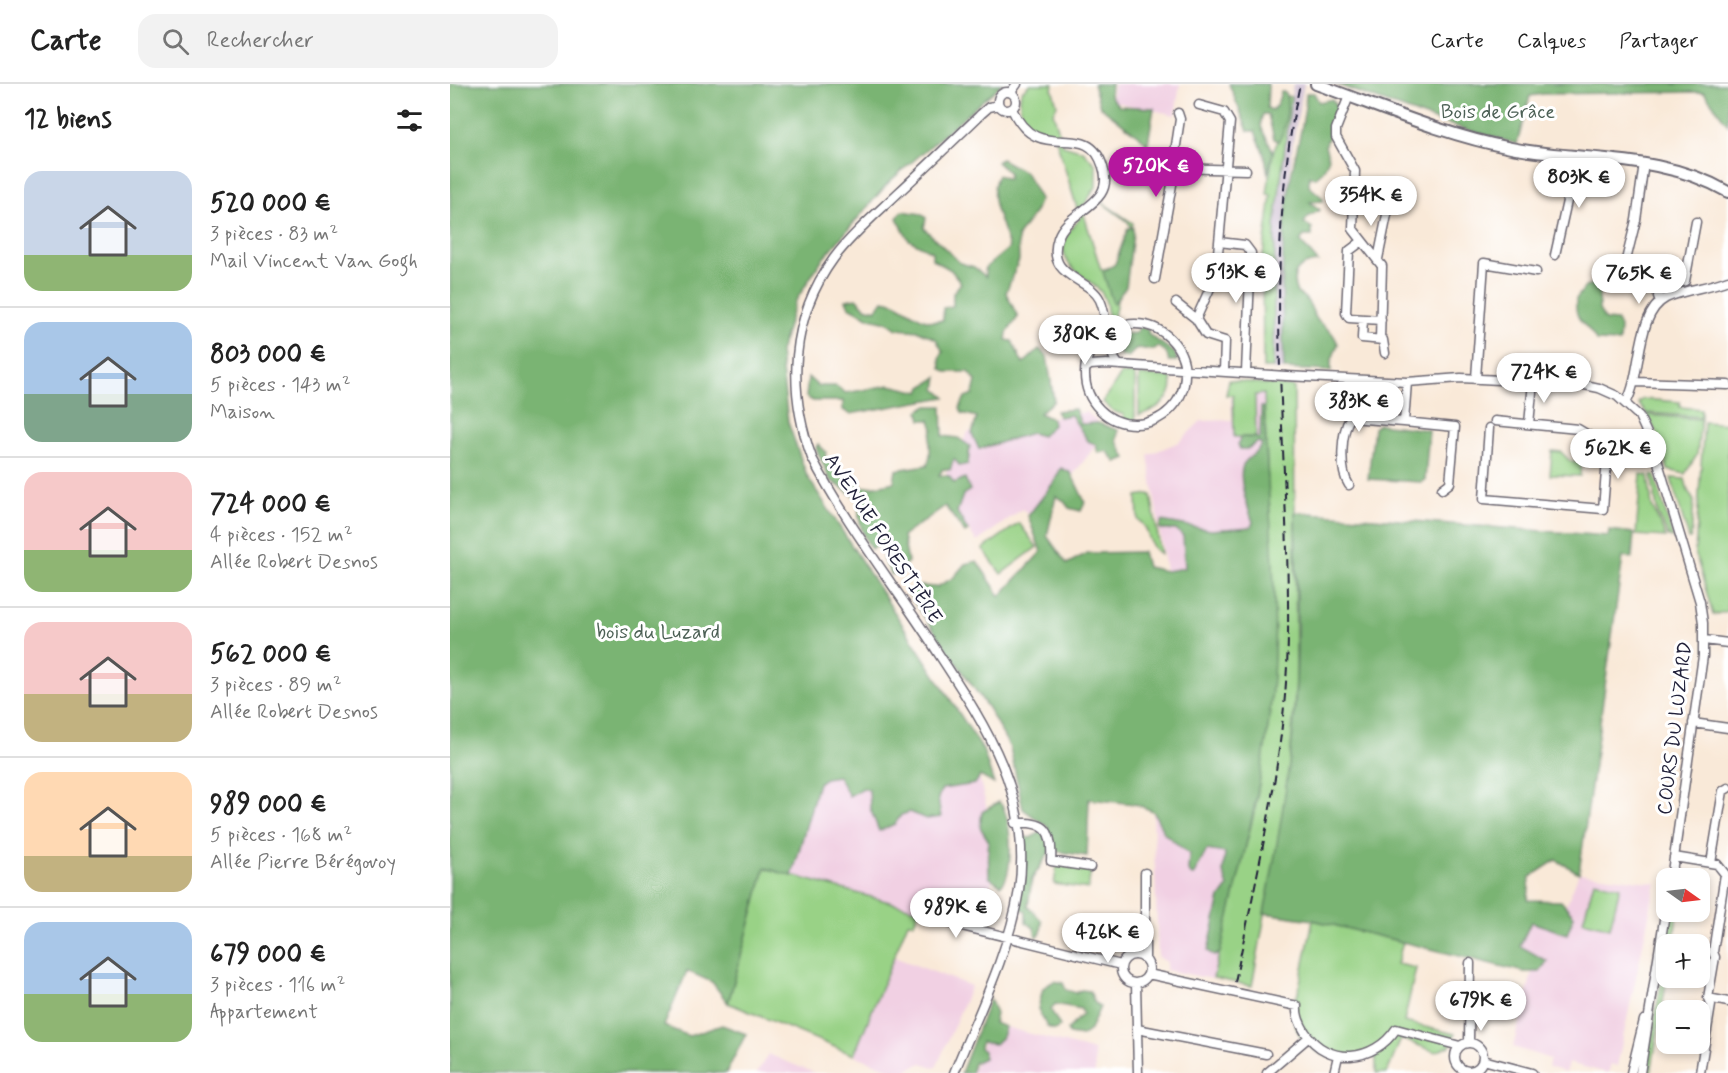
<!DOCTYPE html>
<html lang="fr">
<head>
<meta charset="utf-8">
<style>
	body { margin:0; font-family:Mynerve,sans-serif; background:#f2f2f2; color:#222; height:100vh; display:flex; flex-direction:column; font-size:22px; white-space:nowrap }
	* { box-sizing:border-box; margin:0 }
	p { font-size:20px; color:#767676 }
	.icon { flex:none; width:33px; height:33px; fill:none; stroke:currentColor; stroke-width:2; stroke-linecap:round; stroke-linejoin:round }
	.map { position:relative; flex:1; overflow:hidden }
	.panel { display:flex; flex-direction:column; background:#fff; width:450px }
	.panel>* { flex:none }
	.needle { width:39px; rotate:104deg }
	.fabs { position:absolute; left:1206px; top:784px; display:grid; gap:12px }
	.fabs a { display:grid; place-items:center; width:54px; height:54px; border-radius:12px; background:#fff; box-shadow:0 3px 9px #0003; font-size:30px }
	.price { position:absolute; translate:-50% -51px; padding:0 14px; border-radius:21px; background:#fff; color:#222; font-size:20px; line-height:39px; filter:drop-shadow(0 2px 3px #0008) }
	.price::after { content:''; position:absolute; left:50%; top:36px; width:18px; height:14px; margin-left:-9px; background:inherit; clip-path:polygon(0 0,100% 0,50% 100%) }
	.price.selected { background:#b5179e; color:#fff }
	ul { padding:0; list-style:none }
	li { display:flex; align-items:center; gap:18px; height:150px; padding:0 24px }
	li+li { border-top:2px solid #e0e0e0 }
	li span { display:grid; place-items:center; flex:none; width:168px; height:120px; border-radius:18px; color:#555 }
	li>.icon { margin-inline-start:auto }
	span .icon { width:72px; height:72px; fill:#fffc; stroke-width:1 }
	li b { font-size:26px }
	h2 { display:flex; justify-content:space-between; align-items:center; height:72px; padding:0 24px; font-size:26px }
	header { display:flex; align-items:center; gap:36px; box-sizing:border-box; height:84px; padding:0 30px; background:#fff; border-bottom:2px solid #e0e0e0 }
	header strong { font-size:28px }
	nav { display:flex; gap:33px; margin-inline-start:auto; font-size:21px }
	.search { width:420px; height:54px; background:#f2f2f2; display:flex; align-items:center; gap:15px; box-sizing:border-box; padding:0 21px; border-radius:18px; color:#767676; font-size:22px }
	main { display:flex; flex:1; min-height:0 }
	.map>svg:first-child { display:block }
	.built { fill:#f1d0e3 }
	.industrial { fill:#cebed1 }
	.green { fill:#99d286; stroke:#5e7a60; stroke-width:1.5 }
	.forest { fill:#7ab473; stroke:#4e6b57; stroke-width:1.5 }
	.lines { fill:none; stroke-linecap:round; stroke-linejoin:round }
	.minor-casing { stroke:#6d6872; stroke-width:11 }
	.major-casing { stroke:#6d6872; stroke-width:14 }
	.minor { stroke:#fff; stroke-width:8 }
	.major { stroke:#fff; stroke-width:10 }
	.rail { stroke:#22223b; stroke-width:2; stroke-dasharray:9 4.5; stroke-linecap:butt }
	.minor-bridge-casing { stroke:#6d6872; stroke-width:11; stroke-linecap:butt }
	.minor-bridge { stroke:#fff; stroke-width:8 }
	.labels { text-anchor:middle; stroke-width:6; stroke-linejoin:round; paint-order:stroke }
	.park-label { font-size:20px; fill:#4c6055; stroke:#fff }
	.street-label { font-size:20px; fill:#22223b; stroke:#fff }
</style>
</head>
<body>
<header>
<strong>Carte</strong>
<div class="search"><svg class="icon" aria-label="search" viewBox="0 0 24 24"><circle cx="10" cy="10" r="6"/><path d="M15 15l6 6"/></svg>Rechercher</div>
<nav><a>Carte</a><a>Calques</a><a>Partager</a></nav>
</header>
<main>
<section class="panel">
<h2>12 biens<svg class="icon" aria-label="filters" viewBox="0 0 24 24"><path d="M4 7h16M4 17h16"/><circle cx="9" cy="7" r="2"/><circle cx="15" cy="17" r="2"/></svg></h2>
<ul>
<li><span style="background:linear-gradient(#c9d6e8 70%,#8fb573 0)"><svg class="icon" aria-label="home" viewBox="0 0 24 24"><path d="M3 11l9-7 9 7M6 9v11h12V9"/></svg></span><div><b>520 000 €</b><p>3 pièces · 83 m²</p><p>Mail Vincent Van Gogh</p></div></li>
<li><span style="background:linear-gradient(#a9c7e8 60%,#7fa58c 0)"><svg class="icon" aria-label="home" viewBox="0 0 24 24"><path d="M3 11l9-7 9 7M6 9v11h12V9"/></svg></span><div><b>803 000 €</b><p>5 pièces · 143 m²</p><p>Maison</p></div></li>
<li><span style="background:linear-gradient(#f6c9c9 65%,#8fb573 0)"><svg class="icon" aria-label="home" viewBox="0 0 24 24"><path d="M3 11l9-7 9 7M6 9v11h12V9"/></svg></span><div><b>724 000 €</b><p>4 pièces · 152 m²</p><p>Allée Robert Desnos</p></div></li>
<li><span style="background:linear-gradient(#f6c9c9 60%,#c2b280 0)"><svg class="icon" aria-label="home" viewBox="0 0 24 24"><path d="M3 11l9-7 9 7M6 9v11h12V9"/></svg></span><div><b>562 000 €</b><p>3 pièces · 89 m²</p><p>Allée Robert Desnos</p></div></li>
<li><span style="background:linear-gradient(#ffd9b3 70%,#c2b280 0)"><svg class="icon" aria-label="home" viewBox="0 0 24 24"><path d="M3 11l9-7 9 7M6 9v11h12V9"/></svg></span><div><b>989 000 €</b><p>5 pièces · 168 m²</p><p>Allée Pierre Bérégovoy</p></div></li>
<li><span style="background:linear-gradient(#a9c7e8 60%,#8fb573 0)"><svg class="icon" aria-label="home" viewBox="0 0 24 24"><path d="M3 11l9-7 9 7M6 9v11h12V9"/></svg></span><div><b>679 000 €</b><p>3 pièces · 116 m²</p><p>Appartement</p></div></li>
</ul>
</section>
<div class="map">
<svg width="1278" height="989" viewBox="0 0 1278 989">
	<rect width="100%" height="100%" fill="#fff"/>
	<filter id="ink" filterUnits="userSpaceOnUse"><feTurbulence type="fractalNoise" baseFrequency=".0167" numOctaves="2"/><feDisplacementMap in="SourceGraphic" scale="12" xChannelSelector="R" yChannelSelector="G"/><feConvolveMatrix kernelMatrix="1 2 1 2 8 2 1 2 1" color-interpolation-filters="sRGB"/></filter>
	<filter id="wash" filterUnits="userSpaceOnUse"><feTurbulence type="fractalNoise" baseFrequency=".008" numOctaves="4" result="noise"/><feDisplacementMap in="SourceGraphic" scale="24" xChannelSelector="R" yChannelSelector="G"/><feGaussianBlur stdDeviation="1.35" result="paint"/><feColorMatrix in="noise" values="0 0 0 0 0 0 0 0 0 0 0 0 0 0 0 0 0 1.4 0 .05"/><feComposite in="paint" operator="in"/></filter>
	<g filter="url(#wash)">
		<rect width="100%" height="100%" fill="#f9e9d8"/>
		<path class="built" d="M664,0H730L725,31L661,17Z
			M814,310L821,458L733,456L735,484L716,487L698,371L729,358L751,337L782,336L781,311Z
			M636,328L658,346L622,392L580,431L572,425L527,458L489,403L518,348Z
			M375,673L529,692L539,734L542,794L535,844L342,792Z
			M703,727L794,773L763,895L716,886L717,878L708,873Z
			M1129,789L1206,799L1167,982L1161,980L1158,989L1118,979L1116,988L1098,983L1100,975L1063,963L1083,885L1069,860L1065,842L1114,827Z
			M444,873L521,902L486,984L472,979L458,985L456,989H449L404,971Z
			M541,939L644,967L645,989H522Z
			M318,970L342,980L365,989H307Z"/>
		<path class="industrial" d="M843,0H854L843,58L834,143L832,233L834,286H823L825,143L834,57Z"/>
		<path class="green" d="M580,0H604L602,4L607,21L603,28L613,61L633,67L646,81V103L632,124L651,186L673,179L681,143L678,138L651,118L683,139L664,232L658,235C657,226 657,215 651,208C637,191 604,182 616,153C619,145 626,141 630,134L605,52C582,41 565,42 571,8Z
			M837,12L841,13L825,143L823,284H813L812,179L821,111L817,110L823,68L832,48Z
			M671,290H685V338L673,336L674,331L663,327L653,318Z
			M689,291L721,293C726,314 707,326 689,331Z
			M779,296L844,303L846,595L841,665L832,738L802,902L763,894L805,725L820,630L824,543L814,310L805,311L806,353H784L783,311H776Z
			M1193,315L1230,318V323L1251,325V333L1196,329L1188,319Z
			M1197,331L1251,335L1247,371L1235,390L1218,386L1209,353Z
			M1254,338L1278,340V527L1263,531L1245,468Z
			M1102,367L1111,368L1120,377L1131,378L1130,392L1100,391Z
			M1191,390L1198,391L1202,422L1216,453L1186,451Z
			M1201,391L1205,392L1223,454L1219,453L1208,430Z
			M1221,394L1235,395L1238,407L1244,417L1241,455H1239Z
			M699,410L701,411L711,470C696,463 701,443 688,436L687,412Z
			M569,439L587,463L551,490L533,465Z
			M607,781L641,786L638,805L604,800Z
			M315,784L469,826L464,839L458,838L404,971L278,919Z
			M1144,797L1170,803L1160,844L1133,837Z
			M1219,828H1225L1227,832L1223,861H1216L1217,894L1202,983L1201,989H1195L1211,899Z
			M863,836L953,858L947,880L966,884L954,938L1005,950L1000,962L986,968L951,955L937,989H926V972C884,985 833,964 845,913H847Z"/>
		<path class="forest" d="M0,0H552L439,98L371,177L345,218L330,268L338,338L357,392L533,666L544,700L530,692L525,700L492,705L488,714L491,733L476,735L460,728L451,731L445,740L429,747L420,724L419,706L413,704L399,712L388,692L375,694L368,699L342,792L315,784L278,919L262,898L237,887L214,942L239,952L272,941L296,950L276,989H0Z
			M643,0H661L660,12L669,22L704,24L694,82L692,71L696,58L650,22Z
			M779,0H818L817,24L822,26L827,21L831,8H834C841,17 835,46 829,57L824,55L818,30H813C806,45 819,54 823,68L818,90L815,73L805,47H798Z
			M885,0H1278V41L1254,8L1094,10L1080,12L1067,60L987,37Z
			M856,9H864L869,18L882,15L887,24L879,41L880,50L875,62L879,74L873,87L865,94L859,92V102L873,114V117L860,118L870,126L858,133L854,139L862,144V152H854L850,157L868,178C848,180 839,189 847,209C865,218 859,229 870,239C880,248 882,246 888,260L881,278V287L834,285C832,225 830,165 839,105C843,72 855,43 856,9Z
			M551,75L575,88L590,115L585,128L568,152L569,176L556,209L568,233L557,249L556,256L562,257L573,280L589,265L597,272L604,317L589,329L602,335L603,341L592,352L581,349L529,365L522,350L527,333L512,329L510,324L515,313L523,310L526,297L518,288H496L491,284L490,273L493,268L486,255L469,247L447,245L437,238L420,234L399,223L396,216L406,214L415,223L426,226L433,216C454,217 469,243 493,236V224L503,222V209L511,199L501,186L482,175V168L459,156L447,134L452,127L472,130L476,134L474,144L510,179L524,183L536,193L535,184L559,164C554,140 535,116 548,91L558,95L559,89L547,78Z
			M678,144H683V150L676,203L663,220L653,188L665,180Z
			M1142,200L1149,208V226L1155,236L1167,237L1170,243L1169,258L1146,257C1138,238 1124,242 1126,215L1135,203Z
			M689,243L698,245V250L725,269L727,277H719L716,268L709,263L701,266L687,264L678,273L670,272V266L673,261L669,247L675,250L686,249Z
			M358,293L368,302H386L396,309L440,301L470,308L472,303L488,293L486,305L495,313L400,330L393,326V317H363L356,313Z
			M476,322H492L493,352L508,354L520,362L518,380L510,382L504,375L500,386L493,385L489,391L499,392L504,399L515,394L520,406L513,411L507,428L518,447L515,449L495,422L453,452L458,478L442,491L433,475L434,466L429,460L421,465C411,448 407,435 409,415L380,396L366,364L368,360L376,368L375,372L382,377V384C409,404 411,407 444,398L446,386L477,381C484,369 476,357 483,345L480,336H471L469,327Z
			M811,323H814C817,406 827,490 824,574C820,675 794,771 770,869L764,872L758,867L770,814L778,803L773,788L775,769L757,766L743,792L738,787L739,770L714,749L703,727L685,720L639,715L637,772L606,767L604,761L582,795L578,822L592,837L591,849L586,853L584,844L576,838V828L569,822L575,753L580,754L599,744L573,725L560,664L538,624L457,508L471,502L487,503L503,494L515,480L527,477L550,512L591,468L578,432L604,398L611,384L621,389L635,418L631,427L619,424L613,416L606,412L597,452L617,480L637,469L693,468L697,483L716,487L735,484L733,452L726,446H712L709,444L712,437L761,446L801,443L803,438C798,424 785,390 795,378C801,371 809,368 812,360L808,358L797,365H790L788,360L791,353L810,354Z
			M625,325L631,340L648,339L668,346L667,357L676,374L666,378L657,367L648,369L646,361L638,357L621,331L609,333L606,327Z
			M929,340L979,346L975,396L971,398L918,395L924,344Z
			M845,428L1158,452L1159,446L1184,449L1182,474L1173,473L1129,789L1106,776L1080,793L1078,816L1111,817L1124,832L1117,850L1081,838L1070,862L1097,877L1090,888H1074L863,836L814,829C825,775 834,721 841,666C850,588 847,507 845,428Z
			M549,718C562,728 565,792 551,801L539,793L538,756L530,743L532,728Z
			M604,897L613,899L616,906L626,909L631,906L640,907L644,918L650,923L640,946L632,952L619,950L617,946L633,930L631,925L605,920L601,926L610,942L605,946L597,943L588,925L593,904Z
			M540,914L546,930L544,939L555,943L552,953L545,960L531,958L530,964L534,967V974L524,979L521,989H511Z"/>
	</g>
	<g filter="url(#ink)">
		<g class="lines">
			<defs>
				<path id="minor" d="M548 17a9 9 0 1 1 18 0a9 9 0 1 1-18 0Z
					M561,8L567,0
					M899,12L886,45V53L905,87L903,145L932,182L930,256
					M749,21L774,28L780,38L766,191L746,235L756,251L775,257L774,287
					M562,25C589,85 637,31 653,83C666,122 617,125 608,154C595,194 639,193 650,216C660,238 652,261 669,281
					M725,84L796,86
					M769,158L795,161L801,169L796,288
					M911,158L899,167L896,229L899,234L931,236
					M1105,171L1127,72
					M928,175L940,116
					M1178,183L1176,176L1186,136L1194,79
					M705,195L725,84L723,81L730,35L728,29
					M1210,218L1208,212L1211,206L1235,197L1246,138
					M726,219L746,235
					M913,235L912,254L933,256L935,269
					M635 290a50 50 0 1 1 100 0a50 50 0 1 1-100 0Z
					M636,284L640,281L656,280L821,291
					M836,292L957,298L1011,294L1130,300L1149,304L1167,312L1189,332L1204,365L1250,518L1253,539V572L1221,795
					M1026,294L1034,179L1086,188
					M957,298L954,338L1005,343L1000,399L992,405
					M1185,298L1278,301
					M1176,319C1193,289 1185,230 1216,214C1235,205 1258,204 1278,196
					M1079,340L1083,298
					M1039,344L1034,415L1153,425L1158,363L1128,345L1045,337
					M899,401C889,386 891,349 900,334L954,338
					M1254,556L1278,559
					M1243,639L1278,644
					M565,739C596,737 603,746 601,777L640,783
					M1224,773L1267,780L1275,790L1263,868L1265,873L1258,914L1261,921L1250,989
					M1261,779L1273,707L1278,704
					M695,789V874
					M467,831L671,881
					M671 885a14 14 0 1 1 28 0a14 14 0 1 1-28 0Z
					M698,890L847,922C846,931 850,940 855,948C878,983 924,978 946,945L1010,962
					M686,899L688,989
					M1258,914L1278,918
					M687,945L816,970
					M1005 973a14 14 0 1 1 28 0a14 14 0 1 1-28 0Z
					M1019,959L1020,879
					M1033,976L1082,989
					M504,989C528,930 559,869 569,806C582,713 538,645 490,572C448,506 398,443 362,374C337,306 340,234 384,174C402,150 426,130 448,109C476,83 504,56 531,30L539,23L549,21
					M817,989L859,953
					M884,989L888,972
					M1181,989L1194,936
					M1190,989L1216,823"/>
				<path id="major" d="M866,0C930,23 994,51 1061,64C1134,78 1211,69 1278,108"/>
			</defs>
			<use href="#minor" class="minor-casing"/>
			<use href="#major" class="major-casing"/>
			<use href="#minor" class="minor"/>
			<use href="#major" class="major"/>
			<path class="rail" d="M785,898C808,784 836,671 838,553C840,369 810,182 850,0"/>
			<defs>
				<path id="minor-bridge" d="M821,291L836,292"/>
			</defs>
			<use href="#minor-bridge" class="minor-bridge-casing"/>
			<use href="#minor-bridge" class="minor-bridge"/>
		</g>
	</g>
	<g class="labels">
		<g class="park-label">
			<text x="1048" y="34">Bois de Grâce</text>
			<text x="208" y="554">bois du Luzard</text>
		</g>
		<g class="street-label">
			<text transform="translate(434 454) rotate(57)" y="7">AVENUE FORESTIÈRE</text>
			<text transform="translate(1224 644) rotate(-83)" y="7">COURS DU LUZARD</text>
		</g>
	</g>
</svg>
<div class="fabs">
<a><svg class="needle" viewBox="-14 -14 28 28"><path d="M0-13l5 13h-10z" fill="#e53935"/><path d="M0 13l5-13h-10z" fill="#767676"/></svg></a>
<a>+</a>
<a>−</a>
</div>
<b class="price selected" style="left:706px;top:114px">520K €</b>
<b class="price" style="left:1129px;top:125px">803K €</b>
<b class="price" style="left:921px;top:143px">354K €</b>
<b class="price" style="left:786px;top:220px">513K €</b>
<b class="price" style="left:1189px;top:221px">765K €</b>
<b class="price" style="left:635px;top:282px">380K €</b>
<b class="price" style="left:1094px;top:320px">724K €</b>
<b class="price" style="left:909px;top:349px">383K €</b>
<b class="price" style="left:1168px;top:396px">562K €</b>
<b class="price" style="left:506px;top:855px">989K €</b>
<b class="price" style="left:658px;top:880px">426K €</b>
<b class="price" style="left:1031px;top:948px">679K €</b>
</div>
</main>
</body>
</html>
